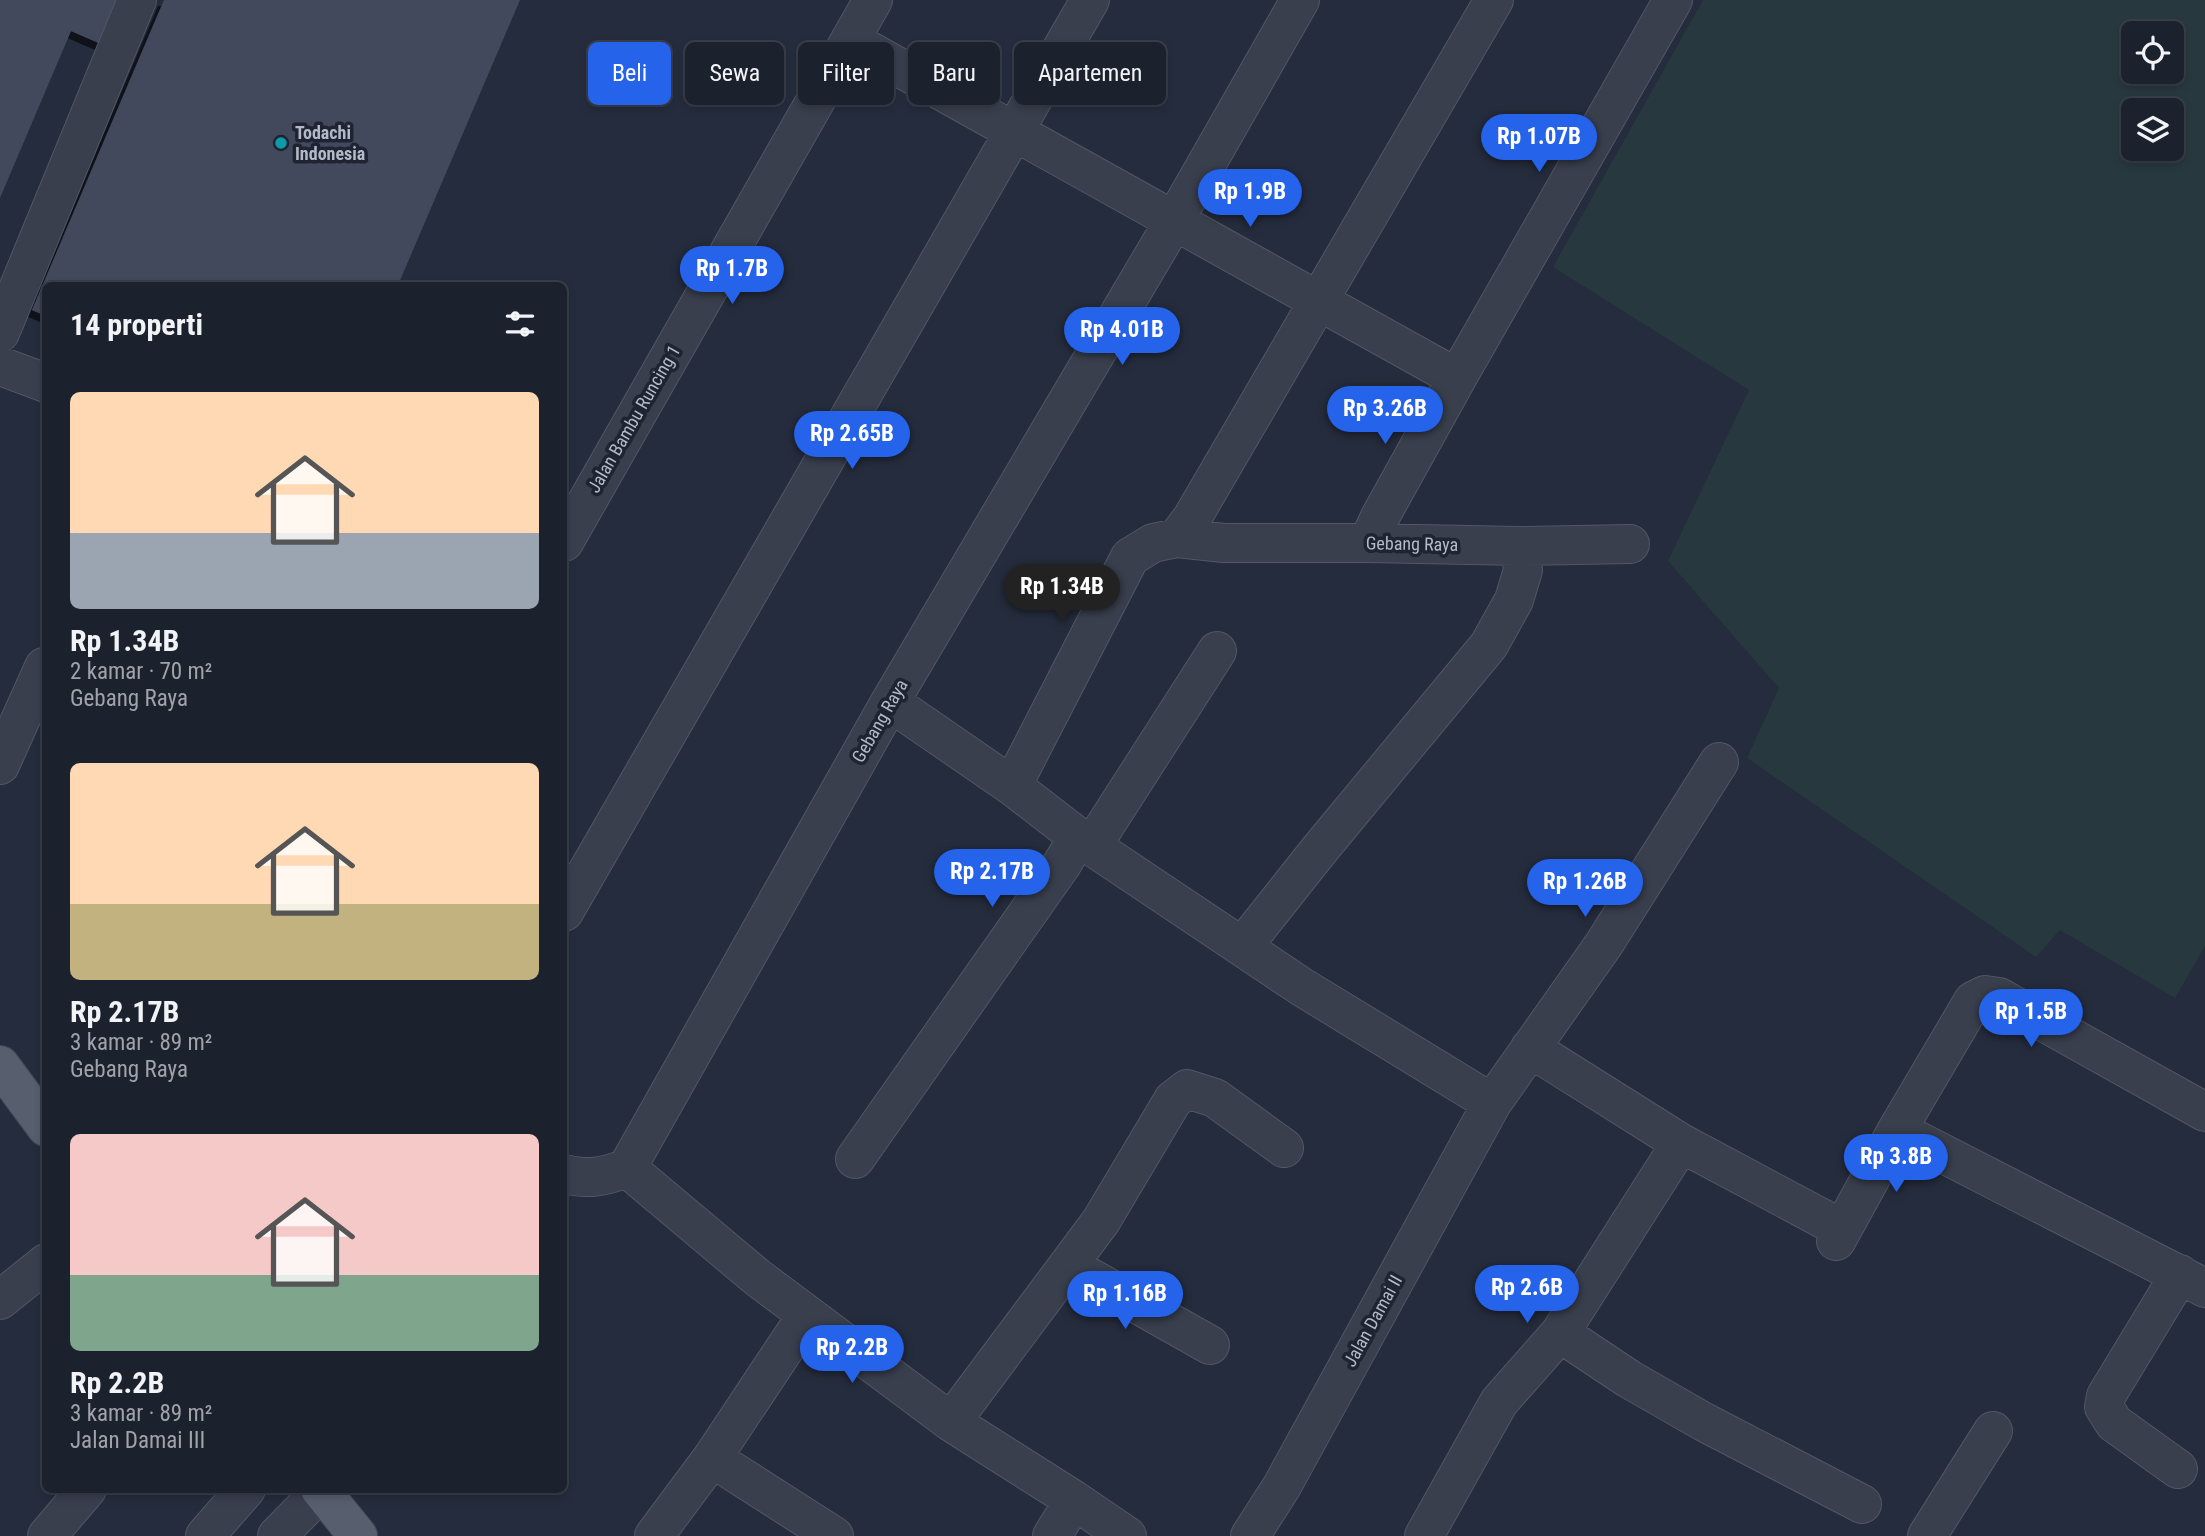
<!DOCTYPE html>
<html lang="id">
<head>
<meta charset="utf-8">
<style>
	body { margin:0; font-family:"Roboto Condensed",sans-serif; background:#252936; color:#f1f3f6; height:100vh; display:flex; flex-direction:column; font-size:26px; white-space:nowrap }
	* { box-sizing:border-box; margin:0 }
	p { font-size:23px; color:#a0a3aa }
	.icon { flex:none; width:38px; height:38px; fill:none; stroke:currentColor; stroke-width:2; stroke-linecap:round; stroke-linejoin:round }
	.map { position:relative; flex:1; overflow:hidden }
	.side { position:absolute; left:42px; top:282px; width:525px; height:1211px; display:flex; flex-direction:column; background:#1c212e; border-radius:10px; box-shadow:0 4px 10px #0003,0 0 0 2px #3a3e4a }
	.side>* { flex:none }
	.top-card { position:absolute; left:588px; top:42px; width:665px; height:63px; display:flex; gap:14px }
	.controls { position:absolute; left:2121px; top:21px; display:grid; gap:14px }
	.controls a { display:grid; place-items:center; width:63px; height:63px; border-radius:10px; background:#1c212e; box-shadow:0 4px 10px #0003,0 0 0 2px #3a3e4a; font-size:35px }
	.price { position:absolute; translate:-50% -60px; padding:0 16px; border-radius:24px; background:#2563eb; color:#fff; font-size:23px; line-height:46px; filter:drop-shadow(0 2px 4px #0008) }
	.price::after { content:''; position:absolute; left:50%; top:42px; width:21px; height:16px; margin-left:-10px; background:inherit; clip-path:polygon(0 0,100% 0,50% 100%) }
	.price.on { background:#222; color:#fff }
	ul { padding:0; list-style:none }
	li { display:grid; align-content:center; gap:14px; height:371px; padding:0 28px }
	li span { display:grid; place-items:center; height:217px; border-radius:10px; color:#555 }
	li>.icon { margin-inline-start:auto }
	span .icon { width:126px; height:126px; fill:#fffc; stroke-width:1 }
	li b { font-size:30px }
	h2 { display:flex; justify-content:space-between; align-items:center; height:84px; padding:0 28px; font-size:30px }
	.tag { padding:0 24px; border-radius:10px; background:#1c212e; box-shadow:0 4px 10px #0003,0 0 0 2px #3a3e4a; font-size:24px; line-height:63px }
	.tag.on { background:#2563eb; color:#fff }
	.map>svg:first-child { display:block }
	.green { fill:#27383e; fill-rule:evenodd }
	.building { fill:#424a5c; filter:url(#shadow) }
	.lines { fill:none; stroke-linecap:round; stroke-linejoin:round }
	.minor-casing { stroke:#515765; stroke-width:40 }
	.major-casing { stroke:#424856; stroke-width:40 }
	.minor { stroke:#393f4d; stroke-width:38 }
	.major { stroke:#575e6d; stroke-width:38 }
	.culture-dot { fill:#0f9aa8; stroke:#1e2432; stroke-width:2.5 }
	.labels { text-anchor:middle; stroke-width:7; stroke-linejoin:round; paint-order:stroke }
	.poi-label { font-size:18px; font-weight:bold; fill:#b5bac8; stroke:#1e2432; text-anchor:start }
	.street-label { font-size:18px; fill:#b5bac8; stroke:#1e2432 }
</style>
</head>
<body>
<div class="map">
<svg width="2205" height="1536" viewBox="0 0 2205 1536">
	<defs>
		<filter id="shadow"><feDropShadow dx="-6" dy="6" stdDeviation="0" flood-color="#0009"/></filter>
	</defs>
	<rect width="100%" height="100%" fill="#252c3d"/>
	<path class="green" d="M1703,0H2205V946L2175,998L2060,930L2036,957L1747,758L1779,688L1668,561L1749,390L1553,267ZM2133,33H2172V72H2133ZM2133,110H2172V149H2133Z"/>
	<path class="building" d="M0,0H120L101,44L71,31L0,198Z
		M164,0H520L398,285H46V316L32,310Z"/>
	<g class="lines">
		<defs>
			<path id="minor" d="M850,40L1457,378
				M0,333L137,0
				M0,366L46,383
				M1177,538L1192,518L1494,0
				M564,542L873,0
				M1368,543L1380,517L1457,378L1673,0
				M0,765L44,667
				M1012,786L1130,557L1153,543L1177,538L1224,543H1368L1520,546L1630,544
				M1078,837L1302,987L1492,1103
				M1092,846L1217,651
				M564,912L1090,0
				M1243,946L1320,849L1489,645L1514,600L1523,570L1520,546
				M1530,1048L1681,1143L1842,1229
				M1897,1130L2205,1288
				M855,1159L1062,864L1078,837L1012,786L890,702
				M627,1168L758,1278L951,1422L1074,1500L1127,1536
				M564,1174C587,1180 604,1177 627,1168L890,702L1174,221L1300,0
				M1836,1241L1897,1130L1973,1001L1985,995L1999,997L2205,1112
				M1068,1265L1210,1345
				M0,1300L46,1263
				M1560,1333L1629,1379L1704,1422L1862,1504
				M951,1422L1101,1221L1173,1100L1187,1089L1215,1098L1284,1148
				M712,1458L834,1536
				M2178,1469L2114,1423L2104,1407L2106,1396L2180,1274
				M47,1536L87,1489
				M205,1536L246,1489
				M277,1536L321,1491
				M654,1536L712,1458L807,1315
				M1052,1536L1074,1500
				M1250,1536L1282,1486L1492,1103L1604,944L1719,762
				M1424,1536L1499,1402L1560,1333L1681,1143
				M1927,1536L1993,1431"/>
			<path id="major" d="M0,1065L46,1127
				M320,1489L358,1536"/>
		</defs>
		<use href="#minor" class="minor-casing"/>
		<use href="#major" class="major-casing"/>
		<use href="#minor" class="minor"/>
		<use href="#major" class="major"/>
	</g>
	<circle class="culture-dot" cx="281" cy="143" r="7"/>
	<g class="labels">
		<g class="poi-label">
			<text x="295" y="139">Todachi<tspan x="295" dy="21">Indonesia</tspan></text>
		</g>
		<g class="street-label">
			<text transform="translate(634 419) rotate(-60)" y="6">Jalan Bambu Runcing 1</text>
			<text transform="translate(1412 544) rotate(1)" y="6">Gebang Raya</text>
			<text transform="translate(880 721) rotate(-60)" y="6">Gebang Raya</text>
			<text transform="translate(1373 1321) rotate(-61)" y="6">Jalan Damai II</text>
		</g>
	</g>
</svg>
<div class="controls">
<a><svg class="icon" aria-label="locate" viewBox="0 0 24 24"><circle cx="12" cy="12" r="6"/><path d="M12 2v4M12 18v4M2 12h4M18 12h4"/></svg></a>
<a><svg class="icon" aria-label="layers" viewBox="0 0 24 24"><path d="M12 4l9 5-9 5-9-5zM3 14l9 5 9-5"/></svg></a>
</div>
<b class="price" style="left:1539px;top:174px">Rp 1.07B</b>
<b class="price" style="left:1250px;top:229px">Rp 1.9B</b>
<b class="price" style="left:732px;top:306px">Rp 1.7B</b>
<b class="price" style="left:1122px;top:367px">Rp 4.01B</b>
<b class="price" style="left:1385px;top:446px">Rp 3.26B</b>
<b class="price" style="left:852px;top:471px">Rp 2.65B</b>
<b class="price on" style="left:1062px;top:624px">Rp 1.34B</b>
<b class="price" style="left:992px;top:909px">Rp 2.17B</b>
<b class="price" style="left:1585px;top:919px">Rp 1.26B</b>
<b class="price" style="left:2031px;top:1049px">Rp 1.5B</b>
<b class="price" style="left:1896px;top:1194px">Rp 3.8B</b>
<b class="price" style="left:1527px;top:1325px">Rp 2.6B</b>
<b class="price" style="left:1125px;top:1331px">Rp 1.16B</b>
<b class="price" style="left:852px;top:1385px">Rp 2.2B</b>
<div class="top-card">
<a class="tag on">Beli</a>
<a class="tag">Sewa</a>
<a class="tag">Filter</a>
<a class="tag">Baru</a>
<a class="tag">Apartemen</a>
</div>
<section class="side">
<h2>14 properti<svg class="icon" aria-label="filters" viewBox="0 0 24 24"><path d="M4 7h16M4 17h16"/><circle cx="9" cy="7" r="2"/><circle cx="15" cy="17" r="2"/></svg></h2>
<ul>
<li><span style="background:linear-gradient(#ffd9b3 65%,#9aa5b1 0)"><svg class="icon" aria-label="home" viewBox="0 0 24 24"><path d="M3 11l9-7 9 7M6 9v11h12V9"/></svg></span><div><b>Rp 1.34B</b><p>2 kamar · 70 m²</p><p>Gebang Raya</p></div></li>
<li><span style="background:linear-gradient(#ffd9b3 65%,#c2b280 0)"><svg class="icon" aria-label="home" viewBox="0 0 24 24"><path d="M3 11l9-7 9 7M6 9v11h12V9"/></svg></span><div><b>Rp 2.17B</b><p>3 kamar · 89 m²</p><p>Gebang Raya</p></div></li>
<li><span style="background:linear-gradient(#f6c9c9 65%,#7fa58c 0)"><svg class="icon" aria-label="home" viewBox="0 0 24 24"><path d="M3 11l9-7 9 7M6 9v11h12V9"/></svg></span><div><b>Rp 2.2B</b><p>3 kamar · 89 m²</p><p>Jalan Damai III</p></div></li>
</ul>
</section>
</div>
</body>
</html>
